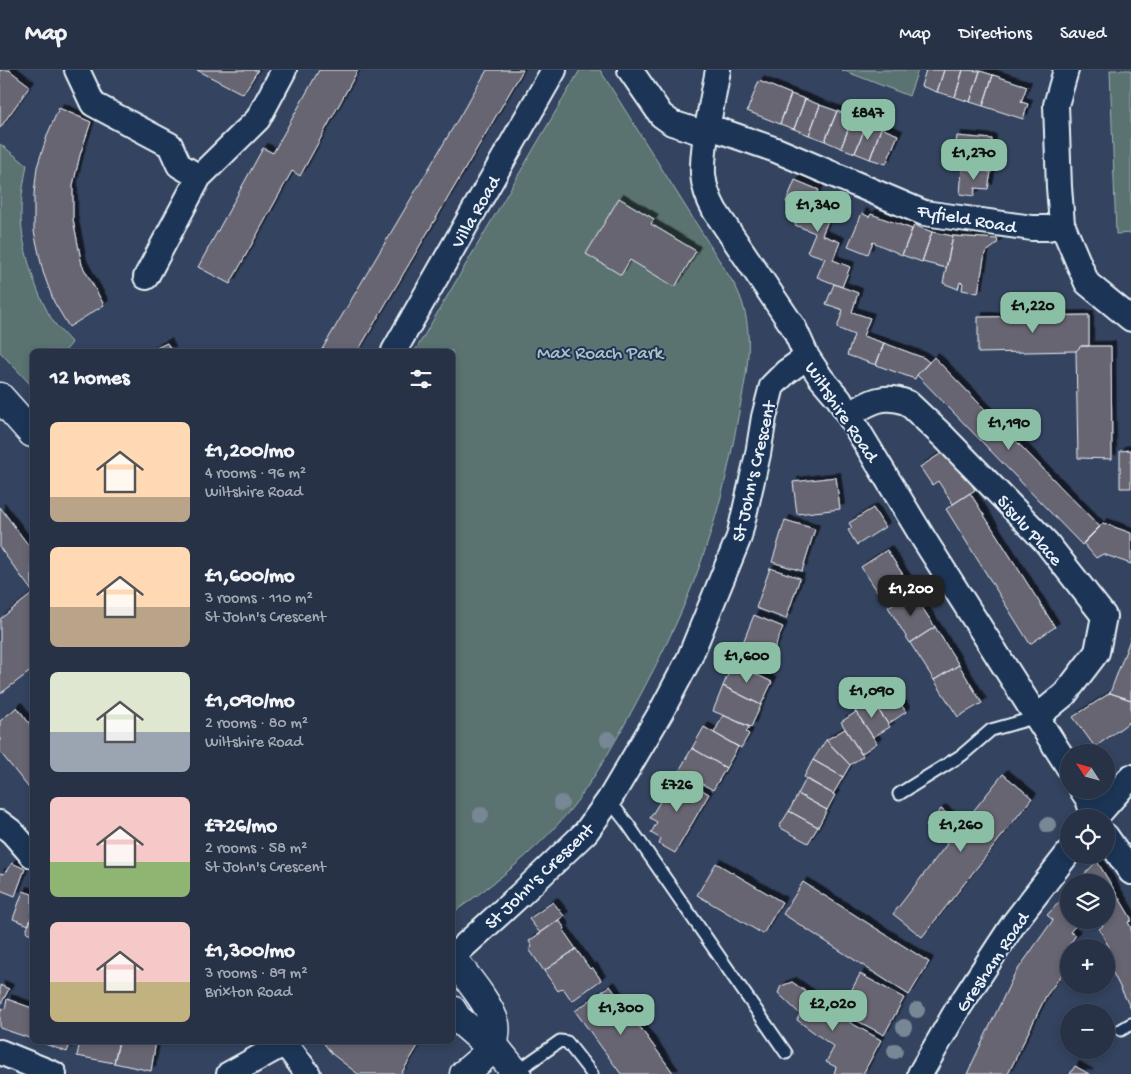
<!DOCTYPE html>
<html lang="en">
<head>
<meta charset="utf-8">
<style>
	body { margin:0; font-family:"Gochi Hand",sans-serif; background:#333e52; color:#f1f3f6; height:100vh; display:flex; flex-direction:column; font-size:19px; white-space:nowrap }
	* { box-sizing:border-box; margin:0 }
	p { font-size:16px; color:#a4aab4 }
	.icon { flex:none; width:28px; height:28px; fill:none; stroke:currentColor; stroke-width:2; stroke-linecap:round; stroke-linejoin:round }
	.map { position:relative; flex:1; overflow:hidden }
	.details { position:absolute; left:30px; top:279px; width:425px; height:695px; display:flex; flex-direction:column; background:#273247; border-radius:8px; box-shadow:0 2px 8px #0003,0 0 0 1px #434d60 }
	.details>* { flex:none }
	.needle { width:32px; rotate:306deg }
	.controls { position:absolute; left:1060px; top:674px; display:grid; gap:10px }
	.controls a { display:grid; place-items:center; width:55px; height:55px; border-radius:50%; background:#273247; box-shadow:0 2px 8px #0003,0 0 0 1px #434d60; font-size:25px }
	.price { position:absolute; translate:-50% -42px; padding:0 11px; border-radius:10px; background:#8abfa5; color:#111; font-size:16px; line-height:32px; filter:drop-shadow(0 1px 2px #0008) }
	.price::after { content:''; position:absolute; left:50%; top:30px; width:15px; height:11px; margin-left:-8px; background:inherit; clip-path:polygon(0 0,100% 0,50% 100%) }
	.price.on { background:#222; color:#fff }
	ul { padding:0; list-style:none }
	li { display:flex; align-items:center; gap:15px; height:125px; padding:0 20px }
	li span { display:grid; place-items:center; flex:none; width:140px; height:100px; border-radius:8px; color:#555 }
	li>.icon { margin-inline-start:auto }
	span .icon { width:60px; height:60px; fill:#fffc; stroke-width:1 }
	li b { font-size:21px }
	h2 { display:flex; justify-content:space-between; align-items:center; height:60px; padding:0 20px; font-size:21px }
	header { display:flex; align-items:center; gap:30px; box-sizing:border-box; height:70px; padding:0 25px; background:#273247; border-bottom:1px solid #434d60 }
	header strong { font-size:24px }
	nav { display:flex; gap:28px; margin-inline-start:auto; font-size:18px }
	.map>svg:first-child { display:block }
	.green { fill:#5a7370; stroke:#a1b2b4 }
	.building { fill:#686572; stroke:#e8f1f8; filter:url(#shadow) }
	.lines { fill:none; stroke-linecap:round; stroke-linejoin:round }
	.lane-casing { stroke:#e8f1f8; stroke-width:15 }
	.street-casing { stroke:#e8f1f8; stroke-width:28 }
	.highway-casing { stroke:#e8f1f8; stroke-width:31 }
	.lane { stroke:#1d3557; stroke-width:11 }
	.street { stroke:#1d3557; stroke-width:24 }
	.highway { stroke:#1d3557; stroke-width:28 }
	.tree { fill:#788795 }
	.labels { text-anchor:middle; stroke-width:4; stroke-linejoin:round; paint-order:stroke }
	.street-label { font-size:19px; fill:#e8f1f8; stroke:#1d3557 }
	.park-label { font-size:19px; fill:#afbfc2; stroke:#1d3557 }
</style>
</head>
<body>
<header>
<strong>Map</strong>
<nav><a>Map</a><a>Directions</a><a>Saved</a></nav>
</header>
<div class="map">
<svg width="1131" height="1004" viewBox="0 0 1131 1004">
	<defs>
		<filter id="shadow"><feDropShadow dx="4.5" dy="-4.5" stdDeviation="0" flood-color="#0009"/></filter>
	</defs>
	<rect width="100%" height="100%" fill="#34435f"/>
	<filter id="ink" filterUnits="userSpaceOnUse"><feTurbulence type="fractalNoise" baseFrequency=".02" numOctaves="2"/><feDisplacementMap in="SourceGraphic" scale="10" xChannelSelector="R" yChannelSelector="G"/><feConvolveMatrix kernelMatrix="1 2 1 2 8 2 1 2 1" color-interpolation-filters="sRGB"/></filter>
	<g filter="url(#ink)">
		<path class="green" d="M580,0H600L736,217C757,260 747,303 738,347C731,388 722,428 709,468C691,527 663,583 634,637C617,669 599,701 577,731C546,773 497,812 454,842H452V281H415Z
			M842,0H918L909,26Z
			M1110,0H1131V163L1116,164Z
			M0,74L27,95C24,111 21,127 21,144C21,177 38,234 59,259C63,264 68,268 72,273L65,281H32L31,315L0,282Z"/>
		<path class="building" d="M0,0H9L30,16L0,58Z
			M197,0H258L243,24Z
			M319,0H358L300,106L292,101L230,214L198,197L263,78L273,83Z
			M487,0H523L358,281H321Z
			M926,0H944L937,22L921,16Z
			M944,0H963L955,27L937,22Z
			M963,0L980,1L970,32L955,27Z
			M980,1L993,5L983,36L970,32Z
			M993,5L1027,16L1021,32L1028,34L1023,49L983,36Z
			M759,11L791,24L780,54L747,41Z
			M791,24L805,29L794,59L780,54Z
			M805,29L820,35L809,65L794,59Z
			M820,35L837,41L825,71L809,65Z
			M59,38L91,52L80,85L73,115V149L82,195L104,235L69,257L54,232L43,202L34,161V124L37,97L48,63Z
			M837,41L853,47L841,78L825,71Z
			M853,47L867,53L855,83L841,78Z
			M867,53L881,58L870,89L855,83Z
			M881,58L898,65L886,94L870,89Z
			M957,66L992,69L991,84L955,81Z
			M965,81L991,84L993,83L991,102L962,99Z
			M962,99L991,102L988,119L975,118L974,126L960,124Z
			M795,110L819,120L811,139L830,146L822,165L840,172L833,190L850,197L842,217L817,207L825,188L807,182L815,163L795,155L802,138L786,132Z
			M619,128L654,149L651,154L696,181L675,217L630,190L621,205L586,184Z
			M862,143L869,147L871,144L912,159L902,185L873,172L868,184L848,176Z
			M914,155L932,162L922,192L902,185Z
			M932,162L953,166L946,198L922,192Z
			M953,166L998,169L997,174L985,183L978,223L962,220L963,213L960,212L958,219L943,213Z
			M834,214L858,223L852,242L870,248L863,266L884,273L876,295L847,285L854,265L837,258L843,240L826,234Z
			M1089,245V276H1081L1076,281L978,283V247Z
			M167,273L171,281H150Z
			M884,273L924,288L929,292L917,305L915,309L876,295Z
			M1081,276H1111L1112,389L1078,388L1076,281Z
			M934,287L1100,457L1082,475L917,305Z
			M1131,380V418H1120V381Z
			M945,381L956,398L960,396L975,420L953,434L938,411L932,415L920,397Z
			M836,407L840,439L797,444L793,412Z
			M970,423L1055,557L1030,574L946,439Z
			M0,437L32,480V521L0,478Z
			M873,438L885,457L857,475L848,460L852,458L849,453Z
			M785,450L815,459L802,501L772,492Z
			M1103,453L1131,463V494L1103,484L1096,488L1083,473Z
			M887,480L909,514L884,531L861,497Z
			M770,498L800,508L786,549L756,538Z
			M912,522L935,557L910,573L888,537Z
			M32,524V600L0,624V549Z
			M754,545L783,557L767,596L738,585Z
			M935,557L959,595L934,610L910,573Z
			M1131,567V630L1110,623Z
			M733,593L772,612L761,635L723,616Z
			M959,595L982,633L958,647L934,610Z
			M888,614L906,642L888,654L869,627Z
			M723,616L761,635L751,657L713,641Z
			M1110,623L1131,630V651L1095,677L1073,647Z
			M872,630L890,657L873,667L855,641Z
			M17,637L32,657V722L0,682V651Z
			M856,642L877,673L861,684L841,652Z
			M723,645L749,657L746,662L749,664L741,678L714,663Z
			M704,657L738,677L726,698L692,678Z
			M845,659L863,686L850,695L826,670Z
			M826,670L850,695L843,707L813,690Z
			M692,678L726,698L713,720L679,701Z
			M813,690L843,707L833,724L804,707Z
			M1003,704L1032,728L922,867L893,844L947,774L926,756L941,739L962,755Z
			M676,705L709,724L675,783L659,774L661,769L651,763L657,752L650,748Z
			M806,709L835,725L827,740L798,724Z
			M798,724L827,740L818,757L789,741Z
			M789,741L818,757L808,773L779,757Z
			M1097,791L1131,848V851L1128,852L1131,858V939L1106,889V879L1109,877L1099,859L1103,856L1099,850H1106V812H1077Z
			M12,793L25,799L15,826L0,820V803L4,804Z
			M716,793L782,832L763,864L697,825Z
			M803,812L929,892L909,925L783,844Z
			M23,821L32,824V845L29,855L13,849Z
			M1069,822V850H1081L1070,862L1076,865L1066,880L1069,882V895L1046,926L1008,1004H967L1014,905L1053,850L1047,845Z
			M553,832L564,846L540,863L529,849Z
			M32,845V864L26,862Z
			M559,850L565,859L563,860L576,879L544,901L529,879L532,877L529,871Z
			M576,879L590,899L592,897L601,910L572,931L563,918L558,921L544,901Z
			M860,904L904,928L884,965L852,948L861,931L849,925Z
			M792,912L851,953L881,970L863,1004H834L836,997L826,992L834,977L797,950L800,944L778,923L781,916Z
			M0,915L9,919L0,936Z
			M610,916L674,1004H621L575,941Z
			M7,929L32,938V969L0,958V944L2,938L5,939Z
			M37,971H71L67,982Z
			M80,971H119L114,993L77,986Z
			M119,971H156L151,1001L114,993Z
			M322,971H421L401,1004H358L332,984Z
			M1075,996L1089,1004H1070Z"/>
		<g class="lines">
			<defs>
				<path id="lane" d="M899,724L962,685L991,660L1037,647
					M609,730L627,753L786,983
					M1121,960L1131,954
					M516,1002L560,971L567,972L592,1004"/>
				<path id="street" d="M77,0L93,34L170,75L179,95L199,107
					M630,0L661,45L672,53L706,64C702,96 699,112 715,141L794,258L807,287L821,308L839,329L925,471L1069,698
					M1066,0L1056,35L1059,117L1062,154L1087,213L1131,249
					M707,56L776,80L924,143L1032,158H1048L1062,154
					M706,64L718,0
					M146,207L199,107L258,49L284,0
					M394,281L554,0
					M849,345C869,332 884,323 908,333L944,367L1046,472L1104,546L1097,582L1065,624L1037,647
					M1082,720L1088,729L1094,748
					M1095,748L1131,707
					M0,753L12,762L32,785
					M1106,766L1131,802
					M452,887L519,826L586,762L609,730L661,642L689,589L739,467L758,384L764,347L772,316L786,302L807,287
					M0,982L54,1004
					M229,1004L285,973L308,1004
					M920,1004L957,940L1014,853L1069,782"/>
				<path id="highway" d="M0,327L32,363
					M452,888C465,905 490,934 495,954C497,962 493,969 495,977
					M452,940L457,948L479,967L495,977L517,1004
					M464,1004L495,977"/>
			</defs>
			<use href="#lane" class="lane-casing"/>
			<use href="#street" class="street-casing"/>
			<use href="#highway" class="highway-casing"/>
			<use href="#lane" class="lane"/>
			<use href="#street" class="street"/>
			<use href="#highway" class="highway"/>
		</g>
		<g class="tree">
			<circle cx="608" cy="669" r="8"/>
			<circle cx="561" cy="733" r="8"/>
			<circle cx="481" cy="745" r="8"/>
			<circle cx="1048" cy="755" r="8"/>
			<circle cx="917" cy="940" r="8"/>
			<circle cx="904" cy="957" r="8"/>
			<circle cx="895" cy="981" r="8"/>
		</g>
	</g>
	<g class="labels">
		<g class="street-label">
			<text transform="translate(474 141) rotate(-60)" y="7">Villa Road</text>
			<text transform="translate(967 147) rotate(10)" y="7">Fyfield Road</text>
			<text transform="translate(843 341) rotate(56)" y="7">Wiltshire Road</text>
			<text transform="translate(752 401) rotate(-77)" y="7">St John's Crescent</text>
			<text transform="translate(1031 459) rotate(48)" y="7">Sisulu Place</text>
			<text transform="translate(538 805) rotate(-44)" y="7">St John's Crescent</text>
			<text transform="translate(991 891) rotate(-56)" y="7">Gresham Road</text>
		</g>
		<g class="park-label">
			<text x="600" y="288">Max Roach Park</text>
		</g>
	</g>
</svg>
<div class="controls">
<a><svg class="needle" viewBox="-14 -14 28 28"><path d="M0-13l5 13h-10z" fill="#e53935"/><path d="M0 13l5-13h-10z" fill="#a4aab4"/></svg></a>
<a><svg class="icon" aria-label="locate" viewBox="0 0 24 24"><circle cx="12" cy="12" r="6"/><path d="M12 2v4M12 18v4M2 12h4M18 12h4"/></svg></a>
<a><svg class="icon" aria-label="layers" viewBox="0 0 24 24"><path d="M12 4l9 5-9 5-9-5zM3 14l9 5 9-5"/></svg></a>
<a>+</a>
<a>−</a>
</div>
<b class="price" style="left:868px;top:71px">£847</b>
<b class="price" style="left:974px;top:111px">£1,270</b>
<b class="price" style="left:818px;top:163px">£1,340</b>
<b class="price" style="left:1033px;top:264px">£1,220</b>
<b class="price" style="left:1009px;top:381px">£1,190</b>
<b class="price on" style="left:911px;top:547px">£1,200</b>
<b class="price" style="left:747px;top:614px">£1,600</b>
<b class="price" style="left:872px;top:649px">£1,090</b>
<b class="price" style="left:677px;top:743px">£726</b>
<b class="price" style="left:961px;top:783px">£1,260</b>
<b class="price" style="left:833px;top:962px">£2,020</b>
<b class="price" style="left:621px;top:966px">£1,300</b>
<section class="details">
<h2>12 homes<svg class="icon" aria-label="filters" viewBox="0 0 24 24"><path d="M4 7h16M4 17h16"/><circle cx="9" cy="7" r="2"/><circle cx="15" cy="17" r="2"/></svg></h2>
<ul>
<li><span style="background:linear-gradient(#ffd9b3 75%,#b9a48a 0)"><svg class="icon" aria-label="home" viewBox="0 0 24 24"><path d="M3 11l9-7 9 7M6 9v11h12V9"/></svg></span><div><b>£1,200/mo</b><p>4 rooms · 96 m²</p><p>Wiltshire Road</p></div></li>
<li><span style="background:linear-gradient(#ffd9b3 60%,#b9a48a 0)"><svg class="icon" aria-label="home" viewBox="0 0 24 24"><path d="M3 11l9-7 9 7M6 9v11h12V9"/></svg></span><div><b>£1,600/mo</b><p>3 rooms · 110 m²</p><p>St John's Crescent</p></div></li>
<li><span style="background:linear-gradient(#dfe7d0 60%,#9aa5b1 0)"><svg class="icon" aria-label="home" viewBox="0 0 24 24"><path d="M3 11l9-7 9 7M6 9v11h12V9"/></svg></span><div><b>£1,090/mo</b><p>2 rooms · 80 m²</p><p>Wiltshire Road</p></div></li>
<li><span style="background:linear-gradient(#f6c9c9 65%,#8fb573 0)"><svg class="icon" aria-label="home" viewBox="0 0 24 24"><path d="M3 11l9-7 9 7M6 9v11h12V9"/></svg></span><div><b>£726/mo</b><p>2 rooms · 58 m²</p><p>St John's Crescent</p></div></li>
<li><span style="background:linear-gradient(#f6c9c9 60%,#c2b280 0)"><svg class="icon" aria-label="home" viewBox="0 0 24 24"><path d="M3 11l9-7 9 7M6 9v11h12V9"/></svg></span><div><b>£1,300/mo</b><p>3 rooms · 89 m²</p><p>Brixton Road</p></div></li>
</ul>
</section>
</div>
</body>
</html>
